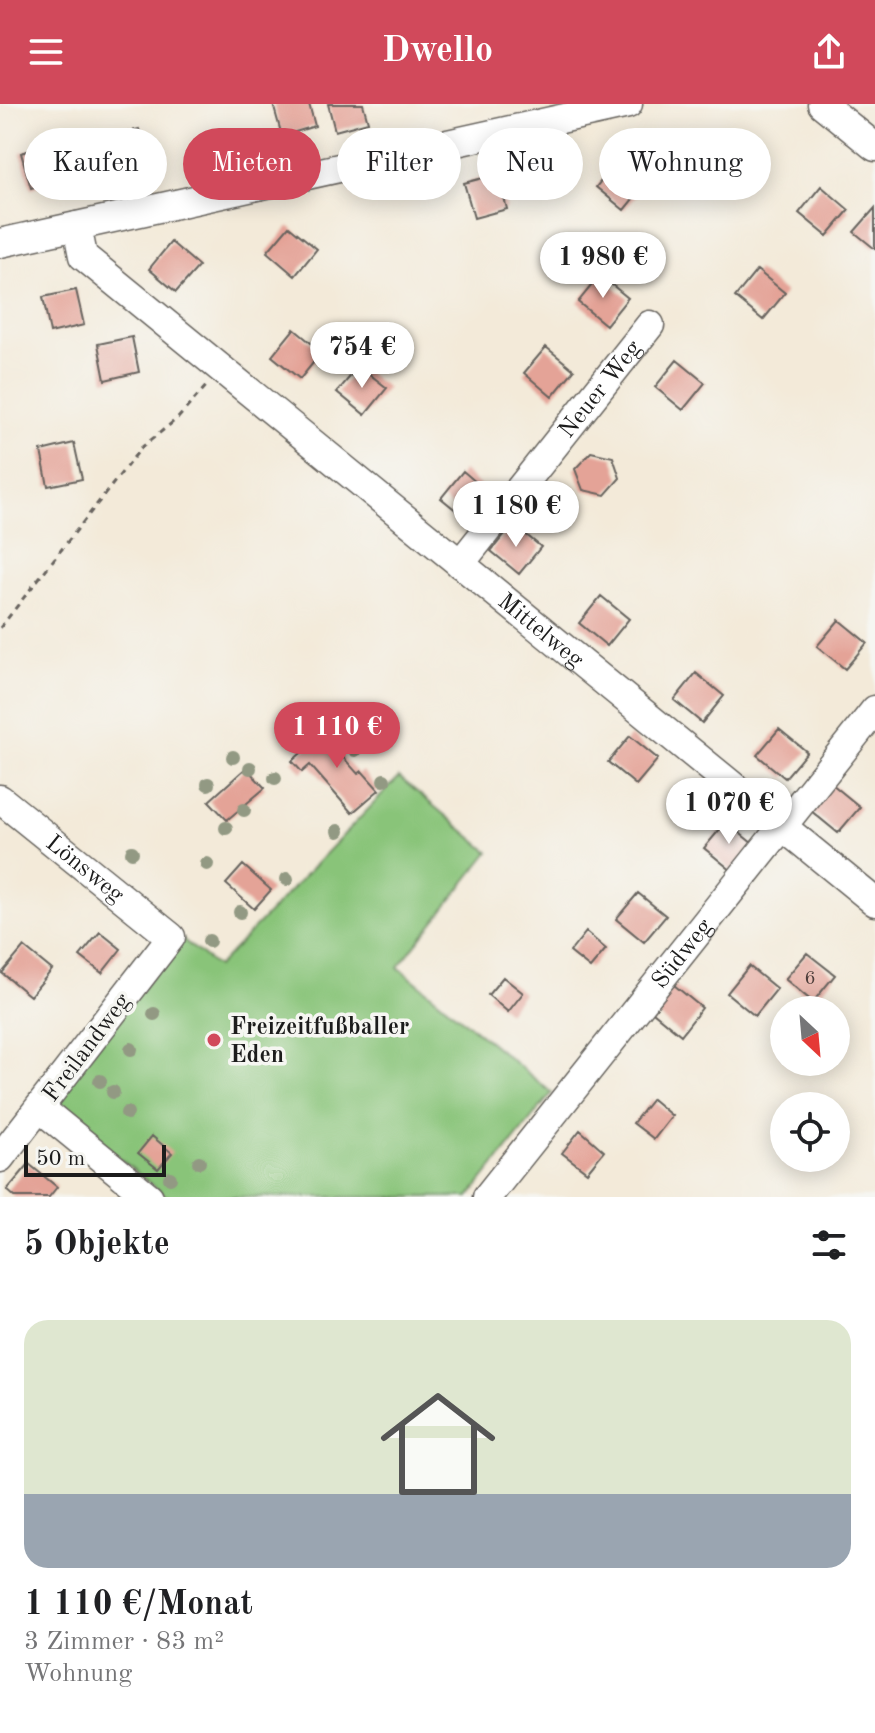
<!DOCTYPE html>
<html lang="de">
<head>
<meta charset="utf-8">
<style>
	body { margin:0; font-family:"Old Standard TT",serif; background:#f2f2f2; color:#202124; height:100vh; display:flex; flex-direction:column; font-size:30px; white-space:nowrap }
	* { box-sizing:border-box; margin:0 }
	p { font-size:26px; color:#757577 }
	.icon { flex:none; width:44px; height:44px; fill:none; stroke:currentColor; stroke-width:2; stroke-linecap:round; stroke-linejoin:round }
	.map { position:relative; height:1093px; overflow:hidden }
	.drawer { display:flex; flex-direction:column; background:#fff; flex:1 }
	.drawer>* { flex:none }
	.banner { position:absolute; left:24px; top:24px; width:828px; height:72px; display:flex; gap:16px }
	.needle { width:52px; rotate:154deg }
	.controls { position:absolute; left:770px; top:892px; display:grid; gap:16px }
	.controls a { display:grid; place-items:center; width:80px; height:80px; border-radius:50%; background:#fff; box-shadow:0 4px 20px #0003; font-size:40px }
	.scale { position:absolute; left:24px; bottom:20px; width:142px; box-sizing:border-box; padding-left:8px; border:4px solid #1c1c1c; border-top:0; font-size:22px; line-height:28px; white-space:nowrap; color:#1c1c1c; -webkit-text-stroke:6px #f6f6f2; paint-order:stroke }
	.price { position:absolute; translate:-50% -68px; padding:0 18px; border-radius:28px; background:#fff; color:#222; font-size:26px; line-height:52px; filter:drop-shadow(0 2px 4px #0008) }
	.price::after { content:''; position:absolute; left:50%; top:48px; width:24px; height:18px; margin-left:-12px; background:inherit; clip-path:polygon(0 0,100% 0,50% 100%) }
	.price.current { background:#d1495b; color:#fff }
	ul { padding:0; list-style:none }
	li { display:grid; align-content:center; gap:16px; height:424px; padding:0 24px }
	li+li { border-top:2px solid #e0e0e0 }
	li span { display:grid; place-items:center; height:248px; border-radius:24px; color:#555 }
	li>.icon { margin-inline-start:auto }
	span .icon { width:144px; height:144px; fill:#fffc; stroke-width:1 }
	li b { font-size:34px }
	h2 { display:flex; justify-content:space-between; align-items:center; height:96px; padding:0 24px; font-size:34px }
	.tag { padding:0 28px; border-radius:36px; background:#fff; box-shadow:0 4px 20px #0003; font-size:28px; line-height:72px }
	.tag.current { background:#d1495b; color:#fff }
	header { display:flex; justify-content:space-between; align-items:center; height:104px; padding:0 24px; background:#d1495b; color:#fff; font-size:36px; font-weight:700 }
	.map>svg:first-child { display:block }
	.green { fill:#89c479; stroke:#52704a; stroke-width:2 }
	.building { fill:#e4a397 }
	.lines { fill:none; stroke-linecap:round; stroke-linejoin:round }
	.minor-casing { stroke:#67645e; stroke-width:31 }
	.path { stroke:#67645e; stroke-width:3; stroke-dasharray:6 6; stroke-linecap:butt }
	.minor { stroke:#fff; stroke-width:28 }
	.tree { fill:#929983 }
	.poi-dot { fill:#d1495b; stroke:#f6f6f2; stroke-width:3 }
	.labels { text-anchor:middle; stroke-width:7; stroke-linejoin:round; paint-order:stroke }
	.number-label { font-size:20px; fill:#4e3e3b }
	.street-label { font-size:24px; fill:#1c1c1c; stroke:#f6f6f2 }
	.poi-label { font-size:24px; font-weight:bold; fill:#1c1c1c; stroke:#f6f6f2; text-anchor:start }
</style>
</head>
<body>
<header><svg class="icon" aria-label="menu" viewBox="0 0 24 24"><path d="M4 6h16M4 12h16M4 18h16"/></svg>Dwello<svg class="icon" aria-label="share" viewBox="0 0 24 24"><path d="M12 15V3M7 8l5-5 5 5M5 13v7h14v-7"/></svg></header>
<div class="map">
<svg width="875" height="1093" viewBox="0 0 875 1093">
	<rect width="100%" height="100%" fill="#f6f6f2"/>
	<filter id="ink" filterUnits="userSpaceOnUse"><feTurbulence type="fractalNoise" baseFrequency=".0125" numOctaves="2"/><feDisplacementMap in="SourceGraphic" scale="16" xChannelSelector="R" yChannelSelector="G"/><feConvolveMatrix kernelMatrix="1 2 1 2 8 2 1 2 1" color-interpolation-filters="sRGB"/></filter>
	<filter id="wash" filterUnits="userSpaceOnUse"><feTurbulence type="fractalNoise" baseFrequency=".006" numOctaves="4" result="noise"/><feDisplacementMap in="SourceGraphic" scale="32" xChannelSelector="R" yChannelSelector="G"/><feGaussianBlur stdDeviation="1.8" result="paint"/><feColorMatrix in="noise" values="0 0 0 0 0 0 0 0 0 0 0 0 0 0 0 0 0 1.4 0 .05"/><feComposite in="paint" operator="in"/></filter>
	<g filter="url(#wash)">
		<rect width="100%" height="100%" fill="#f3ead9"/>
		<path class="green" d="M399,673L489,748L398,863L552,989L469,1093H167L51,999L182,835L217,863Z"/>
		<g id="blocks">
			<path class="building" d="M273,0H309L315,22L282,32Z
				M328,0H363L368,18L335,27Z
				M139,25L149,60L116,69L106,34Z
				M54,39L64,75L31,84L21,49Z
				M618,56L646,79L624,106L596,83Z
				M498,70L507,105L474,114L464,79Z
				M821,82L849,106L827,132L799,109Z
				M875,104V145L854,128Z
				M289,122L317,145L295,172L267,148Z
				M171,138L199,162L176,188L149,165Z
				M757,166L785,189L763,216L735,193Z
				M600,171L628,194L606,221L578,198Z
				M76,186L84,221L50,229L43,193Z
				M294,225L322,248L300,275L272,252Z
				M132,233L139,268L105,276L98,240Z
				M546,243L574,266L552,293L524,269Z
				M677,256L705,279L683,306L655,283Z
				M359,262L387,284L365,311L337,288Z
				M74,339L82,375L48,382L41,347Z
				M591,348L613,353L620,374L605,391L583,386L575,365Z
				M463,367L491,391L469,417L441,394Z
				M513,420L541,443L519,470L491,447Z
				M601,492L629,515L607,542L579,519Z
				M839,516L867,539L845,565L817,542Z
				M696,569L724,592L702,619L674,596Z
				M333,621L344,633L333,642L358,670L362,667L379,686L352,709L310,661L302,668L292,657Z
				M779,625L807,648L785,674L757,651Z
				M630,632L658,655L636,681L608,658Z
				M246,664L265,684L227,716L209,697Z
				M832,680L860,703L838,729L810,706Z
				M726,718L753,740L732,767L704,744Z
				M243,761L271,786L254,805L226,780Z
				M638,789L666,812L644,838L616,815Z
				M100,828L121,845L102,869L80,852Z
				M586,828L606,845L590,864L570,848Z
				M24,843L52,866L30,892L2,869Z
				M807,849L835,871L813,898L785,875Z
				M749,862L777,885L755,912L727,889Z
				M503,873L523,889L508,908L488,891Z
				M674,881L702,904L681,931L653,908Z
				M652,995L672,1012L654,1035L633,1019Z
				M580,1026L604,1047L587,1068L562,1049Z
				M152,1032L172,1049L158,1065L138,1049Z
				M29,1060L57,1083L49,1093H15L7,1086Z"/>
		</g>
	</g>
	<g filter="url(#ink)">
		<use href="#blocks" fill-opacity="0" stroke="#67645e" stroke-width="2"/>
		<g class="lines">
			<defs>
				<g id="minor">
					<path d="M822,0L875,43"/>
					<path id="s1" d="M77,122L83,152L875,798"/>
					<path d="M0,139L628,0"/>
					<path id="s2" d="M460,460L650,221"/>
					<path id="s3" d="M0,695L171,833L0,1054"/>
					<path d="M40,1004L149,1093"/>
					<path id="s4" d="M487,1093L875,606"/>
				</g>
			</defs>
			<use href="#minor" class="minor-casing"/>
			<path class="path" d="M0,524L141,344L178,314L207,281"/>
			<use href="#minor" class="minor"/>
		</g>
		<g class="tree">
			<circle cx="355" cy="646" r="7"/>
			<circle cx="233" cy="653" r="7"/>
			<circle cx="250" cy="664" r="7"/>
			<circle cx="275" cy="674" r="7"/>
			<circle cx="384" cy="676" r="7"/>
			<circle cx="208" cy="680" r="7"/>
			<circle cx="244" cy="706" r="7"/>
			<circle cx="226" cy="724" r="7"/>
			<circle cx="338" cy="727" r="7"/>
			<circle cx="132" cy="748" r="7"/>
			<circle cx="207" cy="760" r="7"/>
			<circle cx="287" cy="775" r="7"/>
			<circle cx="240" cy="808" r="7"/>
			<circle cx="209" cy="837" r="7"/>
			<circle cx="154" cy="910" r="7"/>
			<circle cx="131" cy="945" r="7"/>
			<circle cx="100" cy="977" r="7"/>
			<circle cx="113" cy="988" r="7"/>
			<circle cx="127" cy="1009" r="7"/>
			<circle cx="199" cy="1058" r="7"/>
			<circle cx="170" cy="1074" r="7"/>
		</g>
	</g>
	<circle class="poi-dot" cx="214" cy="936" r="8"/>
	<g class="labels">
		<g class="number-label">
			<text x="810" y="880">6</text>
		</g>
		<g class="street-label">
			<text dy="8" stroke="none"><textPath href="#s2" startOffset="224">Neuer Weg</textPath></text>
			<text dy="8" stroke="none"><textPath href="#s1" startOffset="622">Mittelweg</textPath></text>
			<text dy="8" stroke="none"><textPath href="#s3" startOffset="110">Lönsweg</textPath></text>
			<text dy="8" stroke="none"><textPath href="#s4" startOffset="312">Südweg</textPath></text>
			<text transform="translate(86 943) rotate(-53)" y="8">Freilandweg</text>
		</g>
		<g class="poi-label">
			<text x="230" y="930">Freizeitfußballer<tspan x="230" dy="28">Eden</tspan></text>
		</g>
	</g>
</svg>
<div class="controls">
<a><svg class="needle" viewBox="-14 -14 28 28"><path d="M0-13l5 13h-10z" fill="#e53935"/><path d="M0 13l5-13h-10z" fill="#757577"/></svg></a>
<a><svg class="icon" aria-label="locate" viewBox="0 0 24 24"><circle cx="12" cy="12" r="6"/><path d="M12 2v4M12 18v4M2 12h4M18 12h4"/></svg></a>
</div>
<div class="scale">50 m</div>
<b class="price" style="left:603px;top:196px">1 980 €</b>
<b class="price" style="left:362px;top:286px">754 €</b>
<b class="price" style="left:516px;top:445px">1 180 €</b>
<b class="price current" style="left:337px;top:666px">1 110 €</b>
<b class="price" style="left:729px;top:742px">1 070 €</b>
<div class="banner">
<a class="tag">Kaufen</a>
<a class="tag current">Mieten</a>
<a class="tag">Filter</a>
<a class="tag">Neu</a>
<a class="tag">Wohnung</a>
</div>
</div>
<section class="drawer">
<h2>5 Objekte<svg class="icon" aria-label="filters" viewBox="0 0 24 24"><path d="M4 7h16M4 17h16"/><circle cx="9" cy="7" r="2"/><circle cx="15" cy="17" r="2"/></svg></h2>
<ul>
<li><span style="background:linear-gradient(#dfe7d0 70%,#9aa5b1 0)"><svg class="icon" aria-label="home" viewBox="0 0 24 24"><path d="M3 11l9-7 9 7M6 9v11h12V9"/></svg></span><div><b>1 110 €/Monat</b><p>3 Zimmer · 83 m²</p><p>Wohnung</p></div></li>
</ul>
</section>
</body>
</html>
